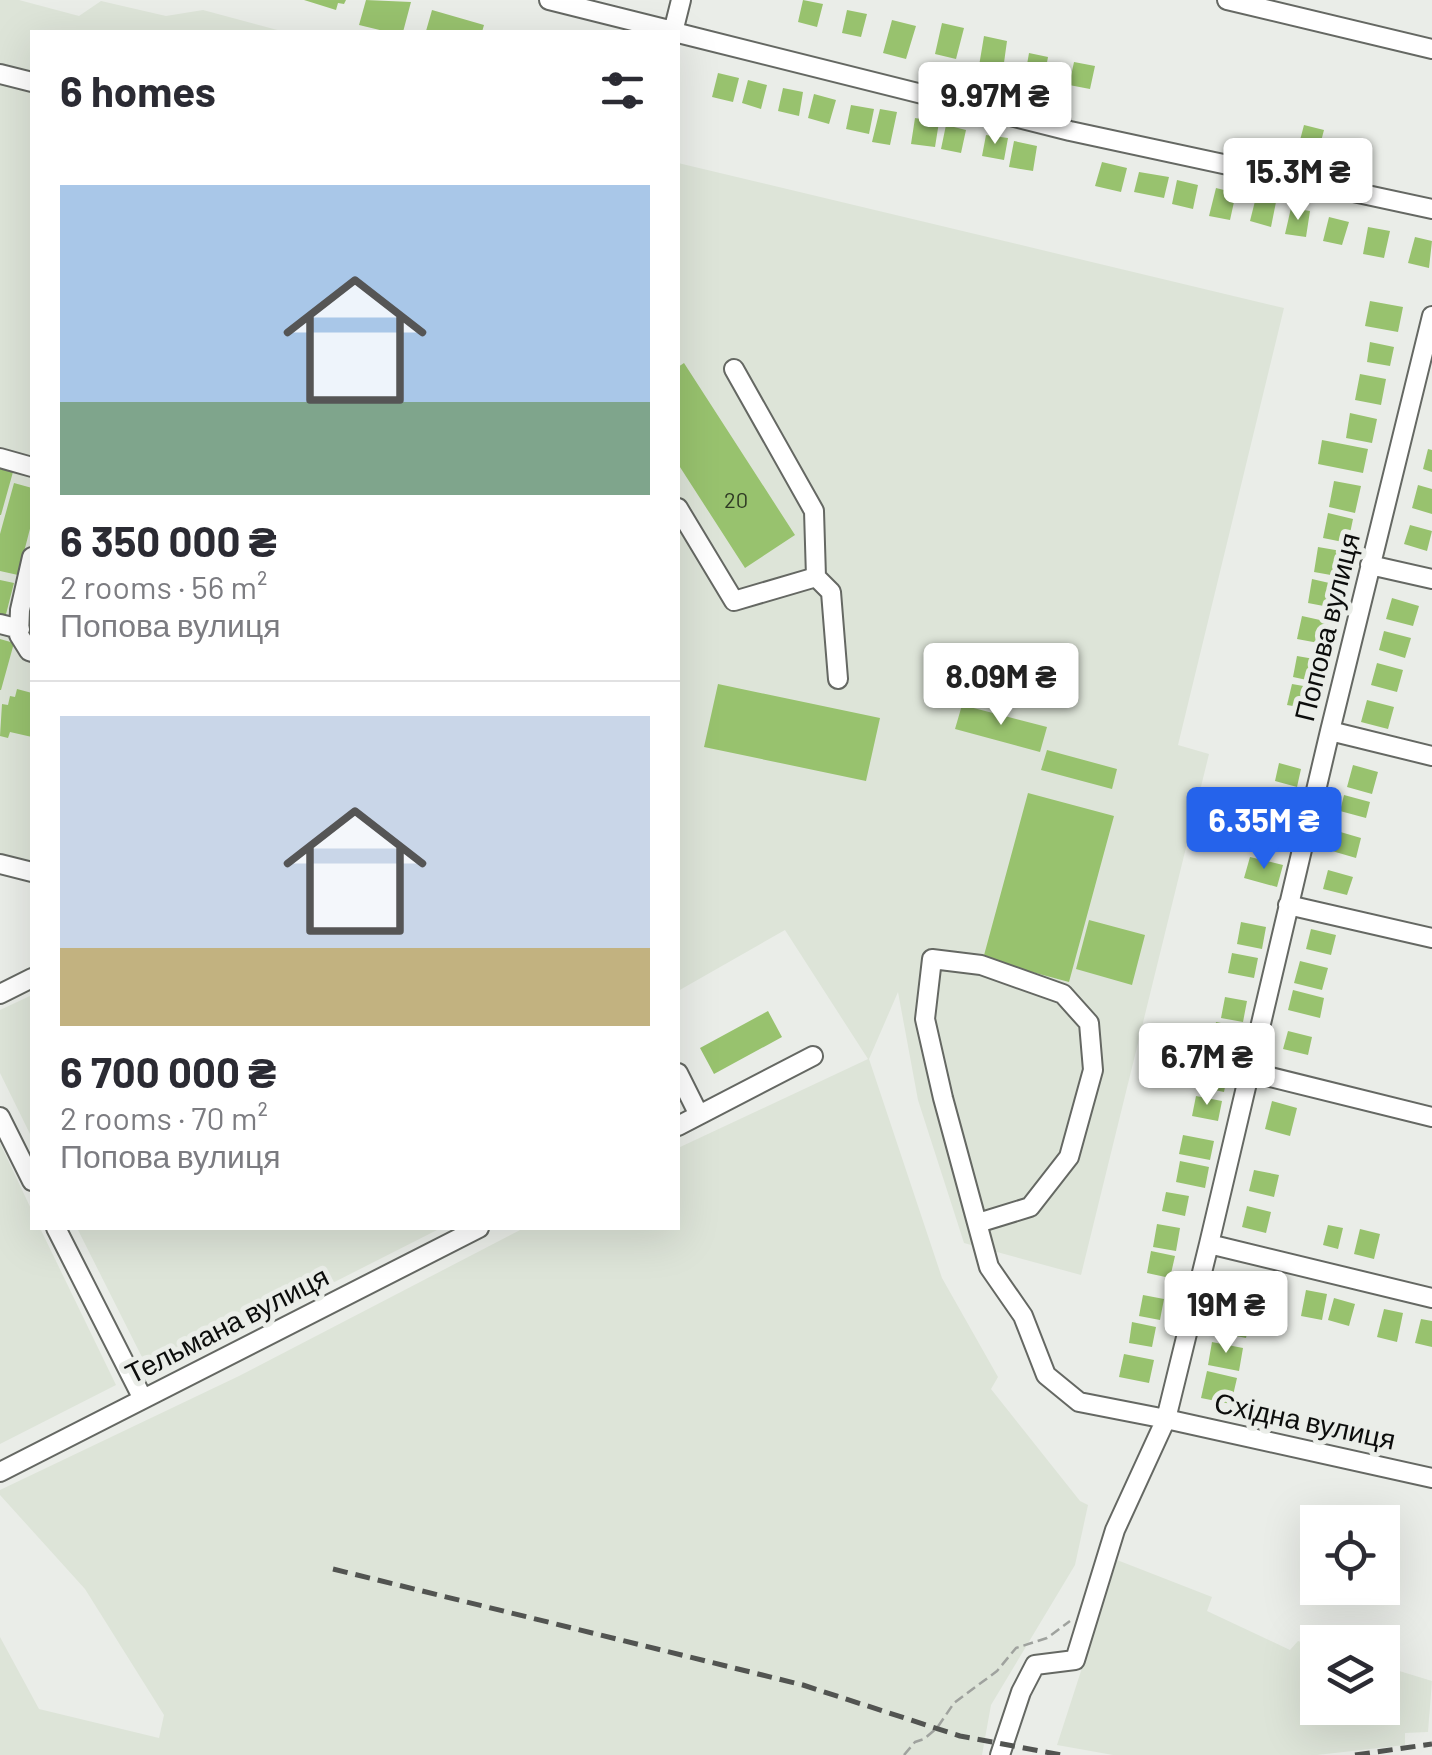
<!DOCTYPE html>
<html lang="en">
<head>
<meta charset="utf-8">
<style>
	body { margin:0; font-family:Barlow,sans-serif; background:#f2f2f3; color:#2b2b33; height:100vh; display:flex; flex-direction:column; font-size:38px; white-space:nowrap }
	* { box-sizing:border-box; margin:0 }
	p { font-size:32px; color:#7c7c81 }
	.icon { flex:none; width:55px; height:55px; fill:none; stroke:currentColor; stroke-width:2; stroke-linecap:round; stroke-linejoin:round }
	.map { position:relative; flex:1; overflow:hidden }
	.side { position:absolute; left:30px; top:30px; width:650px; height:1200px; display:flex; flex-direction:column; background:#fff; border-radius:0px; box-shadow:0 10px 40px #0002 }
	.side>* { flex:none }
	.controls { position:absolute; left:1300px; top:1505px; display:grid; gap:20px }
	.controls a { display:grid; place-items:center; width:100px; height:100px; border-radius:0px; background:#fff; box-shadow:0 10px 40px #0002; font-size:50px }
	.price { position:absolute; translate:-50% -85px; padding:0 22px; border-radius:10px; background:#fff; color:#222; font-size:32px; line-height:65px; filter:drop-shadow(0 2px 5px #0008) }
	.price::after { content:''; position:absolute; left:50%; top:60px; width:30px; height:22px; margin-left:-15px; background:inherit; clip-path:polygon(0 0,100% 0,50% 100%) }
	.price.on { background:#2563eb; color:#fff }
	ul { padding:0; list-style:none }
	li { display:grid; align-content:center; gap:20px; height:530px; padding:0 30px }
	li+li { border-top:2px solid #e1e1e2 }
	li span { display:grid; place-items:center; height:310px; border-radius:0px; color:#555 }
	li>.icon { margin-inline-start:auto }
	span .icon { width:180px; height:180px; fill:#fffc; stroke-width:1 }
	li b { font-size:42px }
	h2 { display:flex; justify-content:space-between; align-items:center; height:120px; padding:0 30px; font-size:42px }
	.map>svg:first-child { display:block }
	.built { fill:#dde4d8 }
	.building { fill:#98c26e }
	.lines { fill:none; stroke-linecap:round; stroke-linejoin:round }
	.minor-casing { stroke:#656863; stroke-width:22 }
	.path { stroke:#9fa29e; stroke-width:2.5; stroke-dasharray:10 5; stroke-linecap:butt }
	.minor { stroke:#fff; stroke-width:18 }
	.rail { stroke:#525451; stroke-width:5; stroke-dasharray:15 8; stroke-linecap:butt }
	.labels { text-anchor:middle; stroke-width:10; stroke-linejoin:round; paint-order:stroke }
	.number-label { font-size:22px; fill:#2f3a24 }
	.street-label { font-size:28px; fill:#0c0d0c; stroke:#eaede8 }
</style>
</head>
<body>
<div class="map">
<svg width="1432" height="1755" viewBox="0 0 1432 1755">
	<rect width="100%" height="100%" fill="#eaede8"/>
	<path class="built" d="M0,0H19L79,16L101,1L166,16L203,10L285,32H32V863L0,856Z
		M678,163L1284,308L1178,745L1209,754L1081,1275L964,1243L918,1100L898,992L869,1059L942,1278L998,1377L991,1389L1080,1501L1088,1505L1075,1565L991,1705L982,1755H0V1637L39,1709L159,1738L164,1715L85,1589L0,1495V1490L239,1376L524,1228H678V1148L868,1059L785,930L678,991Z
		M32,995V1138L0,1073V1010Z
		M0,1143L32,1211V1228H40L116,1385L0,1444Z
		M77,1228H441L151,1375Z
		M1117,1560L1212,1597L1207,1611L1290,1650L1298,1641L1317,1647L1318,1708H1382L1383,1666L1432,1681L1428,1732L1405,1733V1745L1317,1755H1113L1057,1745Z"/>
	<path class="building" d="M304,0H346L344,4L338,3L336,10Z
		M366,0L411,2L403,32H388L359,25Z
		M803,0L823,4L817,27L798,22Z
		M432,10L484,25L482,32L426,31Z
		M847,10L867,14L861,37L842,33Z
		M892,20L916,26L906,59L883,53Z
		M942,23L964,28L956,59L935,54Z
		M984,36L1007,41L1003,70L979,66Z
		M1029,53L1048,57L1044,79L1025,76Z
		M1074,62L1095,66L1090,89L1069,85Z
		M718,73L739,78L733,102L712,97Z
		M748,80L767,85L761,109L742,103Z
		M783,88L803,92L799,116L778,111Z
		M814,94L836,100L829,124L808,118Z
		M851,105L874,109L869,134L846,129Z
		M880,109L897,112L890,145L872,142Z
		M915,118L939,122L935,147L911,144Z
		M946,125L966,130L961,153L941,149Z
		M1304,125L1324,130L1319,149L1299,144Z
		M986,135L1008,138L1004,160L982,156Z
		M1014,141L1037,146L1033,171L1009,167Z
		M1102,162L1127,168L1121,192L1095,186Z
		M1139,172L1169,177L1164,198L1134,192Z
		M1177,180L1198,185L1193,209L1172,204Z
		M1216,188L1236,193L1230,220L1209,216Z
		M1256,197L1276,202L1271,227L1250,221Z
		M1291,208L1310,211L1306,237L1285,234Z
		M1329,217L1349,222L1342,245L1323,241Z
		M1368,227L1390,231L1384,258L1363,254Z
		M1415,237L1432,241L1429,268L1408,263Z
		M1370,301L1403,307L1398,332L1365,326Z
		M1370,342L1394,347L1390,366L1367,362Z
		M684,363L795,535L745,568L678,464V367Z
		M1360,374L1386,379L1381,405L1355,400Z
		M1350,413L1377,419L1372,443L1346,438Z
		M1322,440L1368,449L1363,473L1318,464Z
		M1428,449L1432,450V472L1423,469Z
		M0,468L13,472L1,515H0Z
		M1334,481L1361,486L1355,513L1329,507Z
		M14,483L32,488V521L18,575L0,571V534Z
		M1418,485L1432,489V514L1412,508Z
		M1328,513L1353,519L1348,543L1323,538Z
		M1410,525L1432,531L1427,551L1404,544Z
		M1318,547L1347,552L1342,577L1314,572Z
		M1312,579L1338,585L1334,608L1308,603Z
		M0,580L14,583L5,618L0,616Z
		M1392,598L1419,606L1413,626L1386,619Z
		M1302,616L1329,622L1324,644L1297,639Z
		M1384,631L1411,638L1405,658L1379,650Z
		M0,639L14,643L1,690H0Z
		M1297,656L1320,660L1316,682L1293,677Z
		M1377,663L1403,670L1397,692L1371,685Z
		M718,684L880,718L866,781L704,747Z
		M1292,684L1315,688L1310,709L1287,705Z
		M17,689L32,693V737L10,732L8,738L0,736L2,704L8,705L10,696L15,697Z
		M1367,700L1394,707L1388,729L1361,722Z
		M962,705L1047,727L1040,752L955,729Z
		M1047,750L1117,769L1112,789L1041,770Z
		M1279,763L1301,769L1297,787L1275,781Z
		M1353,765L1378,772L1372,794L1347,787Z
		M1028,793L1114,816L1069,982L983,959Z
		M1344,795L1370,802L1366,818L1340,811Z
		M1275,796L1297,801L1294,816L1272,811Z
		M1265,831L1288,836L1284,851L1261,846Z
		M1337,831L1361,838L1356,858L1332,851Z
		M1250,857L1283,865L1277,887L1244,878Z
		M1328,870L1353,877L1347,895L1323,889Z
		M1089,920L1145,935L1132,985L1076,969Z
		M1241,922L1266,927L1262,949L1237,944Z
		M1311,929L1336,935L1331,955L1306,949Z
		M1232,953L1258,958L1254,978L1228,973Z
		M1300,961L1328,968L1322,990L1294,983Z
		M1293,990L1324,998L1320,1018L1288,1010Z
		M1225,997L1247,1001L1243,1022L1221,1018Z
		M768,1011L782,1037L714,1074L700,1048Z
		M1216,1022L1241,1027L1237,1047L1212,1043Z
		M1288,1031L1312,1037L1308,1055L1283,1049Z
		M1204,1067L1228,1072L1224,1092L1200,1087Z
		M1196,1096L1222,1101L1218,1121L1192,1116Z
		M1272,1101L1297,1108L1290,1136L1265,1129Z
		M1183,1135L1214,1141L1210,1160L1179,1154Z
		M1180,1161L1209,1167L1205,1188L1176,1182Z
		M1254,1170L1279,1175L1274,1197L1249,1191Z
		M1166,1192L1189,1196L1185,1216L1162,1211Z
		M1247,1206L1271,1212L1266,1233L1242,1227Z
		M1157,1224L1180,1228L1176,1251L1153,1247Z
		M1328,1225L1343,1228L1338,1249L1323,1245Z
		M1360,1229L1380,1234L1374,1259L1354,1254Z
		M1151,1251L1175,1256L1170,1278L1147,1273Z
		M1230,1271L1258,1277L1254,1300L1225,1294Z
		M1306,1290L1327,1294L1322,1320L1301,1316Z
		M1143,1295L1164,1299L1160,1320L1139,1316Z
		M1334,1298L1355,1304L1349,1326L1328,1320Z
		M1221,1308L1251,1315L1246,1338L1216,1332Z
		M1384,1309L1403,1313L1397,1342L1377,1337Z
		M1421,1319L1432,1321V1347L1415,1343Z
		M1132,1322L1156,1327L1152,1347L1129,1343Z
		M1212,1342L1243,1348L1239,1371L1208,1365Z
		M1124,1354L1154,1360L1149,1383L1119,1377Z
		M1207,1371L1237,1378L1231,1404L1201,1398Z"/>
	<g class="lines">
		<defs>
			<path id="minor" d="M549,0L677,32
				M1227,0L1432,49
				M673,32L681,0
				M678,33L1070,131L1432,209
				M0,74L32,82
				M734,369L814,511L816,577
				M0,458L32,467
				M678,508L734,601L816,577L831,592L838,679
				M32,557L20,610L19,635L29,651L32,652
				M1370,565L1432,579
				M0,624L20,629
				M1330,731L1432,756
				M0,864L32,872
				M1288,905L1432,938
				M0,994L32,978
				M1250,1072L1432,1117
				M678,1073L699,1115
				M0,1117L32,1181
				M678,1126L813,1056
				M978,1223L1030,1207L1069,1157L1093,1070L1089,1023L1063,994L981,965L932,959L925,1019L943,1098L989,1267L1023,1316L1046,1375L1079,1402L1166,1419L1432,1478
				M56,1228L143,1399
				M1209,1244L1432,1298
				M0,1472L479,1228
				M1000,1755L1021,1692L1035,1665L1075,1660L1115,1530L1166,1419L1209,1244L1330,731L1432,316"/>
		</defs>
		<use href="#minor" class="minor-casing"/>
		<path class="path" d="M904,1755L915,1742L924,1739L937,1728L954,1703L997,1671L1016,1648L1047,1638L1070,1621"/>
		<use href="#minor" class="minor"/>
		<path class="rail" d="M333,1569L803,1685L960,1736L1061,1755
			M1355,1755L1432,1744"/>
	</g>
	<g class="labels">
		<g class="number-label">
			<text x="736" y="508">20</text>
		</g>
		<g class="street-label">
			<text transform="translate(1327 627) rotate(-76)" y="10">Попова вулиця</text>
			<text transform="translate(227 1325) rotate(-27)" y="10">Тельмана вулиця</text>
			<text transform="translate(1305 1421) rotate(12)" y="10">Східна вулиця</text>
		</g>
	</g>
</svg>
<div class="controls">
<a><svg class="icon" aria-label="locate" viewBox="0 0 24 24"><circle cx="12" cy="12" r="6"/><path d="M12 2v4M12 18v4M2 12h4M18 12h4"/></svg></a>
<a><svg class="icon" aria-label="layers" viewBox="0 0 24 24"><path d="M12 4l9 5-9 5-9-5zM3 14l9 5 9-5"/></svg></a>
</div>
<b class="price" style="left:995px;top:147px">9.97M ₴</b>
<b class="price" style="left:1298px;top:223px">15.3M ₴</b>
<b class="price" style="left:1001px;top:728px">8.09M ₴</b>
<b class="price on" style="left:1264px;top:872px">6.35M ₴</b>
<b class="price" style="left:1207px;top:1108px">6.7M ₴</b>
<b class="price" style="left:1226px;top:1356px">19M ₴</b>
<section class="side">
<h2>6 homes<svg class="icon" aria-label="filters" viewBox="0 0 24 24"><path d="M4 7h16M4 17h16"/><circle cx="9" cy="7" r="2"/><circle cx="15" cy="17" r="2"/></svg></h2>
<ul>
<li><span style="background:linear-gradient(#a9c7e8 70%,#7fa58c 0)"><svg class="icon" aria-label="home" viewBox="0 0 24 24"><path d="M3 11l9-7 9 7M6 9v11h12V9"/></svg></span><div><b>6 350 000 ₴</b><p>2 rooms · 56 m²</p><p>Попова вулиця</p></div></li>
<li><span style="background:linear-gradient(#c9d6e8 75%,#c2b280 0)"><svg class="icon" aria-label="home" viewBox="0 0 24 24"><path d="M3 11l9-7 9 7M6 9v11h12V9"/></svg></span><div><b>6 700 000 ₴</b><p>2 rooms · 70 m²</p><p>Попова вулиця</p></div></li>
</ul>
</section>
</div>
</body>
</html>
